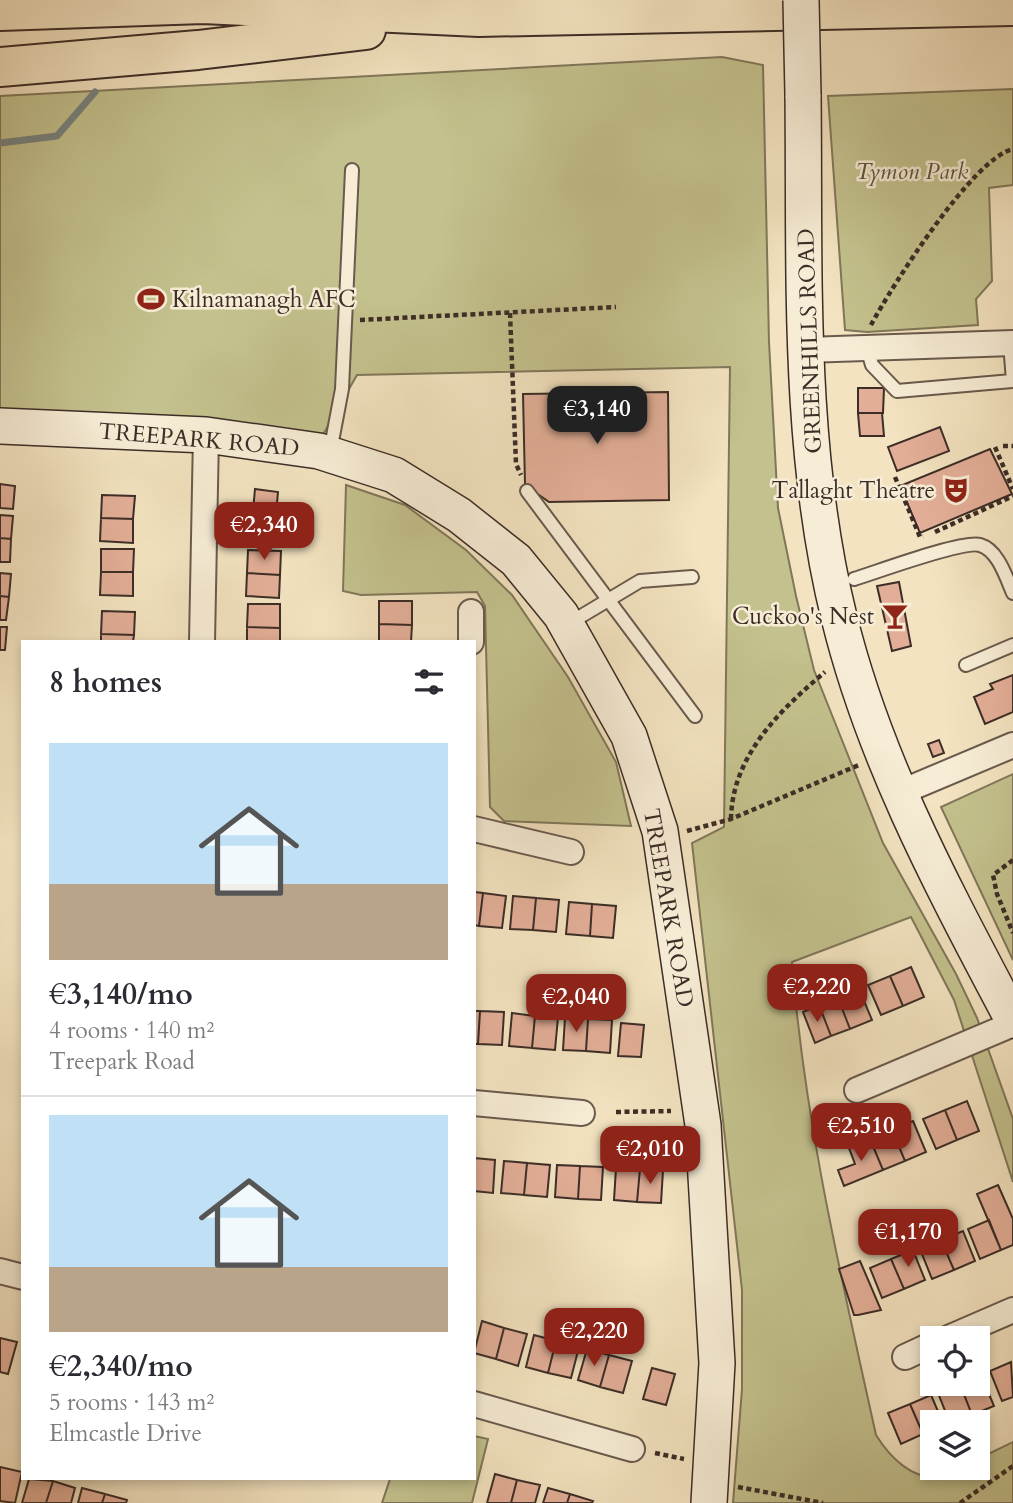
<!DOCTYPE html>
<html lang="en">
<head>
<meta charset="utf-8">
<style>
	body { margin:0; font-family:Cardo,serif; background:#f2f2f3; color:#2b2b33; height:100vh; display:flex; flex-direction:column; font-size:26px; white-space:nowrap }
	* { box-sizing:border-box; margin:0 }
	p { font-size:23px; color:#7c7c81 }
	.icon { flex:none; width:38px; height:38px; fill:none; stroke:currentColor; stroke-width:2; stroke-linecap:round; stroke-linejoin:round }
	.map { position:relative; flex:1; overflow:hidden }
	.side { position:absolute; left:21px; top:640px; width:455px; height:840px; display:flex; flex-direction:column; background:#fff; border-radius:0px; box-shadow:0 4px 10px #0003 }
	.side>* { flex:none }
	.tools { position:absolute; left:920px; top:1326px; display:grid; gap:14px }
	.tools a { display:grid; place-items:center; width:70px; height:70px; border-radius:0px; background:#fff; box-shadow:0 4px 10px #0003; font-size:35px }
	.price { position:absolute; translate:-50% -60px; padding:0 16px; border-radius:14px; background:#8f2418; color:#fff; font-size:23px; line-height:46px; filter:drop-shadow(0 2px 4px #0008) }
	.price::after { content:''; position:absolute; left:50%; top:42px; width:21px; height:16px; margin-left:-10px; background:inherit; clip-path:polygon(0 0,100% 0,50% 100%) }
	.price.selected { background:#222; color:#fff }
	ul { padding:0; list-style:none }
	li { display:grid; align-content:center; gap:14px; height:371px; padding:0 28px }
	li+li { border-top:2px solid #e1e1e2 }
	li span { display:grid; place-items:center; height:217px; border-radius:0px; color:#555 }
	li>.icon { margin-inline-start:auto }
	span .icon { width:126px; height:126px; fill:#fffc; stroke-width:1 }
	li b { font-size:30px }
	h2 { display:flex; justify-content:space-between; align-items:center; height:84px; padding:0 28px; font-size:30px }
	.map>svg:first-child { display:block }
	.green { fill:#c3c18d; stroke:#80775a; stroke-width:2 }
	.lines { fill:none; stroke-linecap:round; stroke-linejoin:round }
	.stream { stroke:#778380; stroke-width:7 }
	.building { fill:#e2ae97; stroke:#3c2d27; stroke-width:2 }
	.lane-casing { stroke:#6a5a4d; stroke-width:16 }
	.street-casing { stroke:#6a5a4d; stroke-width:28 }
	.secondary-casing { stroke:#3c2d27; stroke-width:38 }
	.highway-casing { stroke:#3c2d27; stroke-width:42 }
	.path { stroke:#3c2d27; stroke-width:4.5; stroke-dasharray:5 3.5; stroke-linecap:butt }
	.lane { stroke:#f7edd6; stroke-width:12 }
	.street { stroke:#f7edd6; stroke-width:24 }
	.secondary { stroke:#f7edd6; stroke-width:35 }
	.highway { stroke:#f3e3c0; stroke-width:38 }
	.secondary-bridge-casing { stroke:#3c2d27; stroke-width:38; stroke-linecap:butt }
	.secondary-bridge { stroke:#f7edd6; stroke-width:35 }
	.labels { text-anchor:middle; stroke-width:5; stroke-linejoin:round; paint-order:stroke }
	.park-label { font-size:23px; font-style:italic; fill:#5e5240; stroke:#f7edd6 }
	.poi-label { font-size:23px; fill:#3c2d27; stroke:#f7edd6; text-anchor:end }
	.street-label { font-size:23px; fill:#3c2d27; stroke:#f7edd6 }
</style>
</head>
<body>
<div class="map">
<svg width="1013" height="1503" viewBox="0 0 1013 1503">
	<rect width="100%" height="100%" fill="#f3e3c0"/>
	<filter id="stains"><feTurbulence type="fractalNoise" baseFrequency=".00286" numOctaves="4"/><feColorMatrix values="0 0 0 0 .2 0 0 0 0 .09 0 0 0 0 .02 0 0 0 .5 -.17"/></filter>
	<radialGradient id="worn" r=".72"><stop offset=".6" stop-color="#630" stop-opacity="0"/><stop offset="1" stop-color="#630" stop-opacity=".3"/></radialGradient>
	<path class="green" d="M722,57L763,65L769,342L778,508L796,596L814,670L883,843L956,974L977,1018L1013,1119V1182L954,1000L911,917L792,962C805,1125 841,1276 876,1435C889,1456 913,1482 941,1476C957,1472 960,1468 978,1468V1459L1013,1442V1503H733L742,1389V1290L692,843L724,827L730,367L357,375L320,440L0,416V96Z
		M1013,89V185L989,188L992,281L976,299L978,325L867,332L845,330L828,96Z
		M346,485L405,505L466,550L512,595L568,677L616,762L631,826L504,821L490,807L485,606L477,592L361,595L343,591Z
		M1013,774V960L941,807Z
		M474,1436L488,1439L472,1503H382L390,1479H474Z"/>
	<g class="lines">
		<path class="stream" d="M0,143L57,136L95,92"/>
	</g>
	<path class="building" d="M858,388H884L883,413H858Z
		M668,392L669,500L549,502L525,485L523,394Z
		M858,413H882L884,436H860Z
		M940,427L949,451L897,471L888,447Z
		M990,449L1012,494L920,533L900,486Z
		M0,484L15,486L13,509L0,508Z
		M255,489L278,492L275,524L252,522Z
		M102,495L135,496L133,519L101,518Z
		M0,515L13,516L11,539L0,538Z
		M101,518L133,519V543L100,541Z
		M0,538L11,539L10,562H0Z
		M101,549H134L133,572H101Z
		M248,550L281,551L280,575L247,573Z
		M101,572H133V596L100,595Z
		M0,573L11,574L9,597L0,596Z
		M247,573L280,575L279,598L246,596Z
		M899,582L911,646L892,651L877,586Z
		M0,596L9,597L6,620H0Z
		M379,601H412V625L379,624Z
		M248,604H280V628L247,627Z
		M102,611L135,612L134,635L101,634Z
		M379,624L412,625L411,642H379Z
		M0,627H7L5,650H0Z
		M247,627L280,628V642H247Z
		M101,634L134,635L133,642H101Z
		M1013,675V712L985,724L974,697L993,689L990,684Z
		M939,740L944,753L933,757L928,744Z
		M474,892L483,893L479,926L474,925Z
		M483,893L506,896L502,928L479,926Z
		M513,896L536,898L533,930L510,929Z
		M536,898L559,900L556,932L533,930Z
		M569,902L592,904L590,936L566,934Z
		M592,904L616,906L613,938L590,936Z
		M911,967L924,997L903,1006L890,976Z
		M890,976L903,1006L881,1015L868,985Z
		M859,989L872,1020L850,1029L838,998Z
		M838,998L850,1029L831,1036L819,1005Z
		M819,1005L831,1036L815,1043L803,1012Z
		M474,1011H480L478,1044H474Z
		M480,1011L504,1012L502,1045L478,1044Z
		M512,1013L535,1016L532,1048L509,1046Z
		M535,1016L558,1017L555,1050L532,1048Z
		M565,1018L588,1019L586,1051L563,1050Z
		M588,1019L612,1020L610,1053L586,1051Z
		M621,1023L644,1025L641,1057L618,1056Z
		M967,1101L979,1131L957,1140L945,1110Z
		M945,1110L957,1140L936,1149L923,1119Z
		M913,1121L926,1152L905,1161L892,1130Z
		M892,1130L905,1161L883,1170L870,1139Z
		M870,1139L883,1170L844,1186L838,1170L855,1164L849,1148Z
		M474,1158L495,1160L493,1193L474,1191Z
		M504,1161L527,1163L524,1195L501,1193Z
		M527,1163L550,1165L547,1197L524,1195Z
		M557,1165L580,1166L578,1199L555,1197Z
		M580,1166L603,1167L601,1200L578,1199Z
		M616,1168L640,1169L637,1202L614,1200Z
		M640,1169L663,1170L661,1203L637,1202Z
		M998,1185L1013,1219V1245L1001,1250L977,1194Z
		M989,1220L1001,1250L980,1259L968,1229Z
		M963,1231L975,1261L954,1270L941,1240Z
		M941,1240L954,1270L932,1279L920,1249Z
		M913,1250L925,1280L904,1289L891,1259Z
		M891,1259L904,1289L882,1298L870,1268Z
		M860,1261L881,1310L858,1315H854L839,1269Z
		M482,1321L504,1328L496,1359L474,1353Z
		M504,1328L527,1334L518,1366L496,1359Z
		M534,1335L556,1341L548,1373L526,1367Z
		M0,1338L17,1342L8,1374L0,1372Z
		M556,1341L579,1347L571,1378L548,1373Z
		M587,1349L609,1355L600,1387L578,1380Z
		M609,1355L632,1361L623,1393L600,1387Z
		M1011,1362L1013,1397L1002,1401L990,1371Z
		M652,1368L675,1374L666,1405L643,1399Z
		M981,1375L994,1406L972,1415L960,1384H978Z
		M960,1384L972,1415L950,1423L938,1393Z
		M931,1395L943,1423H933V1430L923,1434L910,1404Z
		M910,1404L923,1434L901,1444L888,1413Z
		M0,1467L22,1472L15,1503L0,1501Z
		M495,1474L517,1480L511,1503H487Z
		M29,1479L53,1481L46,1503H22Z
		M517,1480L540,1485L535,1503H511Z
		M53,1481L75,1488L71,1503H46Z
		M82,1488L105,1494L102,1503H78Z
		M548,1488L570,1494L567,1503H543Z
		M105,1494L127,1500L126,1503H102Z
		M570,1494L593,1501L592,1503H567Z"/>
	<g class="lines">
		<defs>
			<path id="lane" d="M1010,343L1013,381
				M867,348L872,365L897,391L1012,381
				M330,452L342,389L352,170
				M527,491L695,716
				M854,579C877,572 963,540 980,545C998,550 1006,577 1013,593
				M568,624L640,581L692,577
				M966,665L1013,645"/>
			<path id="street" d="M806,350L1013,343
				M471,612V642
				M202,642L206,435
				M899,793L1013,745
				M474,829L571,852
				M857,1090L1013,1024
				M474,1103L582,1113
				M0,1271L23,1277
				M946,1339L1013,1310
				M905,1357L933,1344
				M474,1404L632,1449"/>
			<path id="secondary" d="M803,95C805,269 797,447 839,617C874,761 945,891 1013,1020
				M0,426L206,435L319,451L394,475L459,515L516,560L561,615L629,736L660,831L703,1125L717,1363L709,1503"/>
			<path id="highway" d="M0,11L203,4L479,17L1013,6
				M0,67L198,50L366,30"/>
		</defs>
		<use href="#lane" class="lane-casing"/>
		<use href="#street" class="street-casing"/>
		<use href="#secondary" class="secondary-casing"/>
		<use href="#highway" class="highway-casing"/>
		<path class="path" d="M510,313L516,464L521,475
			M360,320L616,307
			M871,325C892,286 973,158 1013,149
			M1003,446H1013
			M995,447L1013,489
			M895,477L920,537L923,536
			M935,532L1013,496
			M731,819C732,756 780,710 825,672
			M687,831L731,819L859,765
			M1013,860L993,875L997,894L1013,933
			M616,1112L671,1111
			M655,1453L684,1459
			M738,1487L823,1503
			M960,1503L1013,1466"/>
		<use href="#lane" class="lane"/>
		<use href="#street" class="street"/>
		<use href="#secondary" class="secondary"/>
		<use href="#highway" class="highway"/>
		<defs>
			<path id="secondary-bridge" d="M801,0L803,95"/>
		</defs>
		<use href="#secondary-bridge" class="secondary-bridge-casing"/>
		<use href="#secondary-bridge" class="secondary-bridge"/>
	</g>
	<defs>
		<symbol id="stadium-bare" viewBox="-9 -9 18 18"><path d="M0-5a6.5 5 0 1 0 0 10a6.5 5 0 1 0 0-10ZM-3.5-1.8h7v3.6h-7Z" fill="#8f2418" stroke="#f7edd6" stroke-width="2.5" paint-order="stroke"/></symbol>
		<symbol id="theatre-bare" viewBox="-9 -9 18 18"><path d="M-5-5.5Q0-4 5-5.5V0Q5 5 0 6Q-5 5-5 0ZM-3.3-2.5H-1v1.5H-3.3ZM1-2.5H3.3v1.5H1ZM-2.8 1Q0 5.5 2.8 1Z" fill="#8f2418" stroke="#f7edd6" stroke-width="2.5" paint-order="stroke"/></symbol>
		<symbol id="bar-bare" viewBox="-9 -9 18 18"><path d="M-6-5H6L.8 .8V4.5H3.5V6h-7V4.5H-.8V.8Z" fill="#8f2418" stroke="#f7edd6" stroke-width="2.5" paint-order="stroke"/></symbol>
	</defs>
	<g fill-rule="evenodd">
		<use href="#stadium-bare" x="132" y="280" width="38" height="38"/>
		<use href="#theatre-bare" x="937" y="471" width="38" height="38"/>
		<use href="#bar-bare" x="876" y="597" width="38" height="38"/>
	</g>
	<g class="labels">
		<g class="park-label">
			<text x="912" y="179">Tymon Park</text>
		</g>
		<g class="poi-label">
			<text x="172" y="307" text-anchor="start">Kilnamanagh AFC</text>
			<text x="935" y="498">Tallaght Theatre</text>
			<text x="874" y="624">Cuckoo's Nest</text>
		</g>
		<g class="street-label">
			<text transform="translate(809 341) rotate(-92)" y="8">GREENHILLS ROAD</text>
			<text transform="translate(199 439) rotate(5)" y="8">TREEPARK ROAD</text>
			<text transform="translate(669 908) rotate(80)" y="8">TREEPARK ROAD</text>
		</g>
	</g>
	<rect width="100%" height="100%" filter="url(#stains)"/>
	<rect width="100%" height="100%" fill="url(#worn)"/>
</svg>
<div class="tools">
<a><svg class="icon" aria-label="locate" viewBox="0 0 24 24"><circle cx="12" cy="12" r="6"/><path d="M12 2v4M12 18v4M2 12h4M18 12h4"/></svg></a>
<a><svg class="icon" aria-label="layers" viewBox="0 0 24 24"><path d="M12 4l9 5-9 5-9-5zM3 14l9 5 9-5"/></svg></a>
</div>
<b class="price selected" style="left:597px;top:446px">€3,140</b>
<b class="price" style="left:264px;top:562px">€2,340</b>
<b class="price" style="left:817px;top:1024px">€2,220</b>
<b class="price" style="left:576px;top:1034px">€2,040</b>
<b class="price" style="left:861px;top:1163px">€2,510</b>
<b class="price" style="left:650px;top:1186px">€2,010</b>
<b class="price" style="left:908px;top:1269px">€1,170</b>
<b class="price" style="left:594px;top:1368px">€2,220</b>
<section class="side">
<h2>8 homes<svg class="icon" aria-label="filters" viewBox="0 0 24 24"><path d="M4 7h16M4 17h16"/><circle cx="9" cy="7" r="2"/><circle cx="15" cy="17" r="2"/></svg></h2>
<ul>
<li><span style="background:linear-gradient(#bfe0f5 65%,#b9a48a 0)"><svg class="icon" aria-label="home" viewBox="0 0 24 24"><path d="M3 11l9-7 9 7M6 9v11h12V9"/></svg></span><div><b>€3,140/mo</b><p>4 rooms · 140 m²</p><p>Treepark Road</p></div></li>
<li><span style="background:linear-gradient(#bfe0f5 70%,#b9a48a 0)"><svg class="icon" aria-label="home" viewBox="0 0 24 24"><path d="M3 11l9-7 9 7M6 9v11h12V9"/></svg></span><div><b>€2,340/mo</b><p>5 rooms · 143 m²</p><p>Elmcastle Drive</p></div></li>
</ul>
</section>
</div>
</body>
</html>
